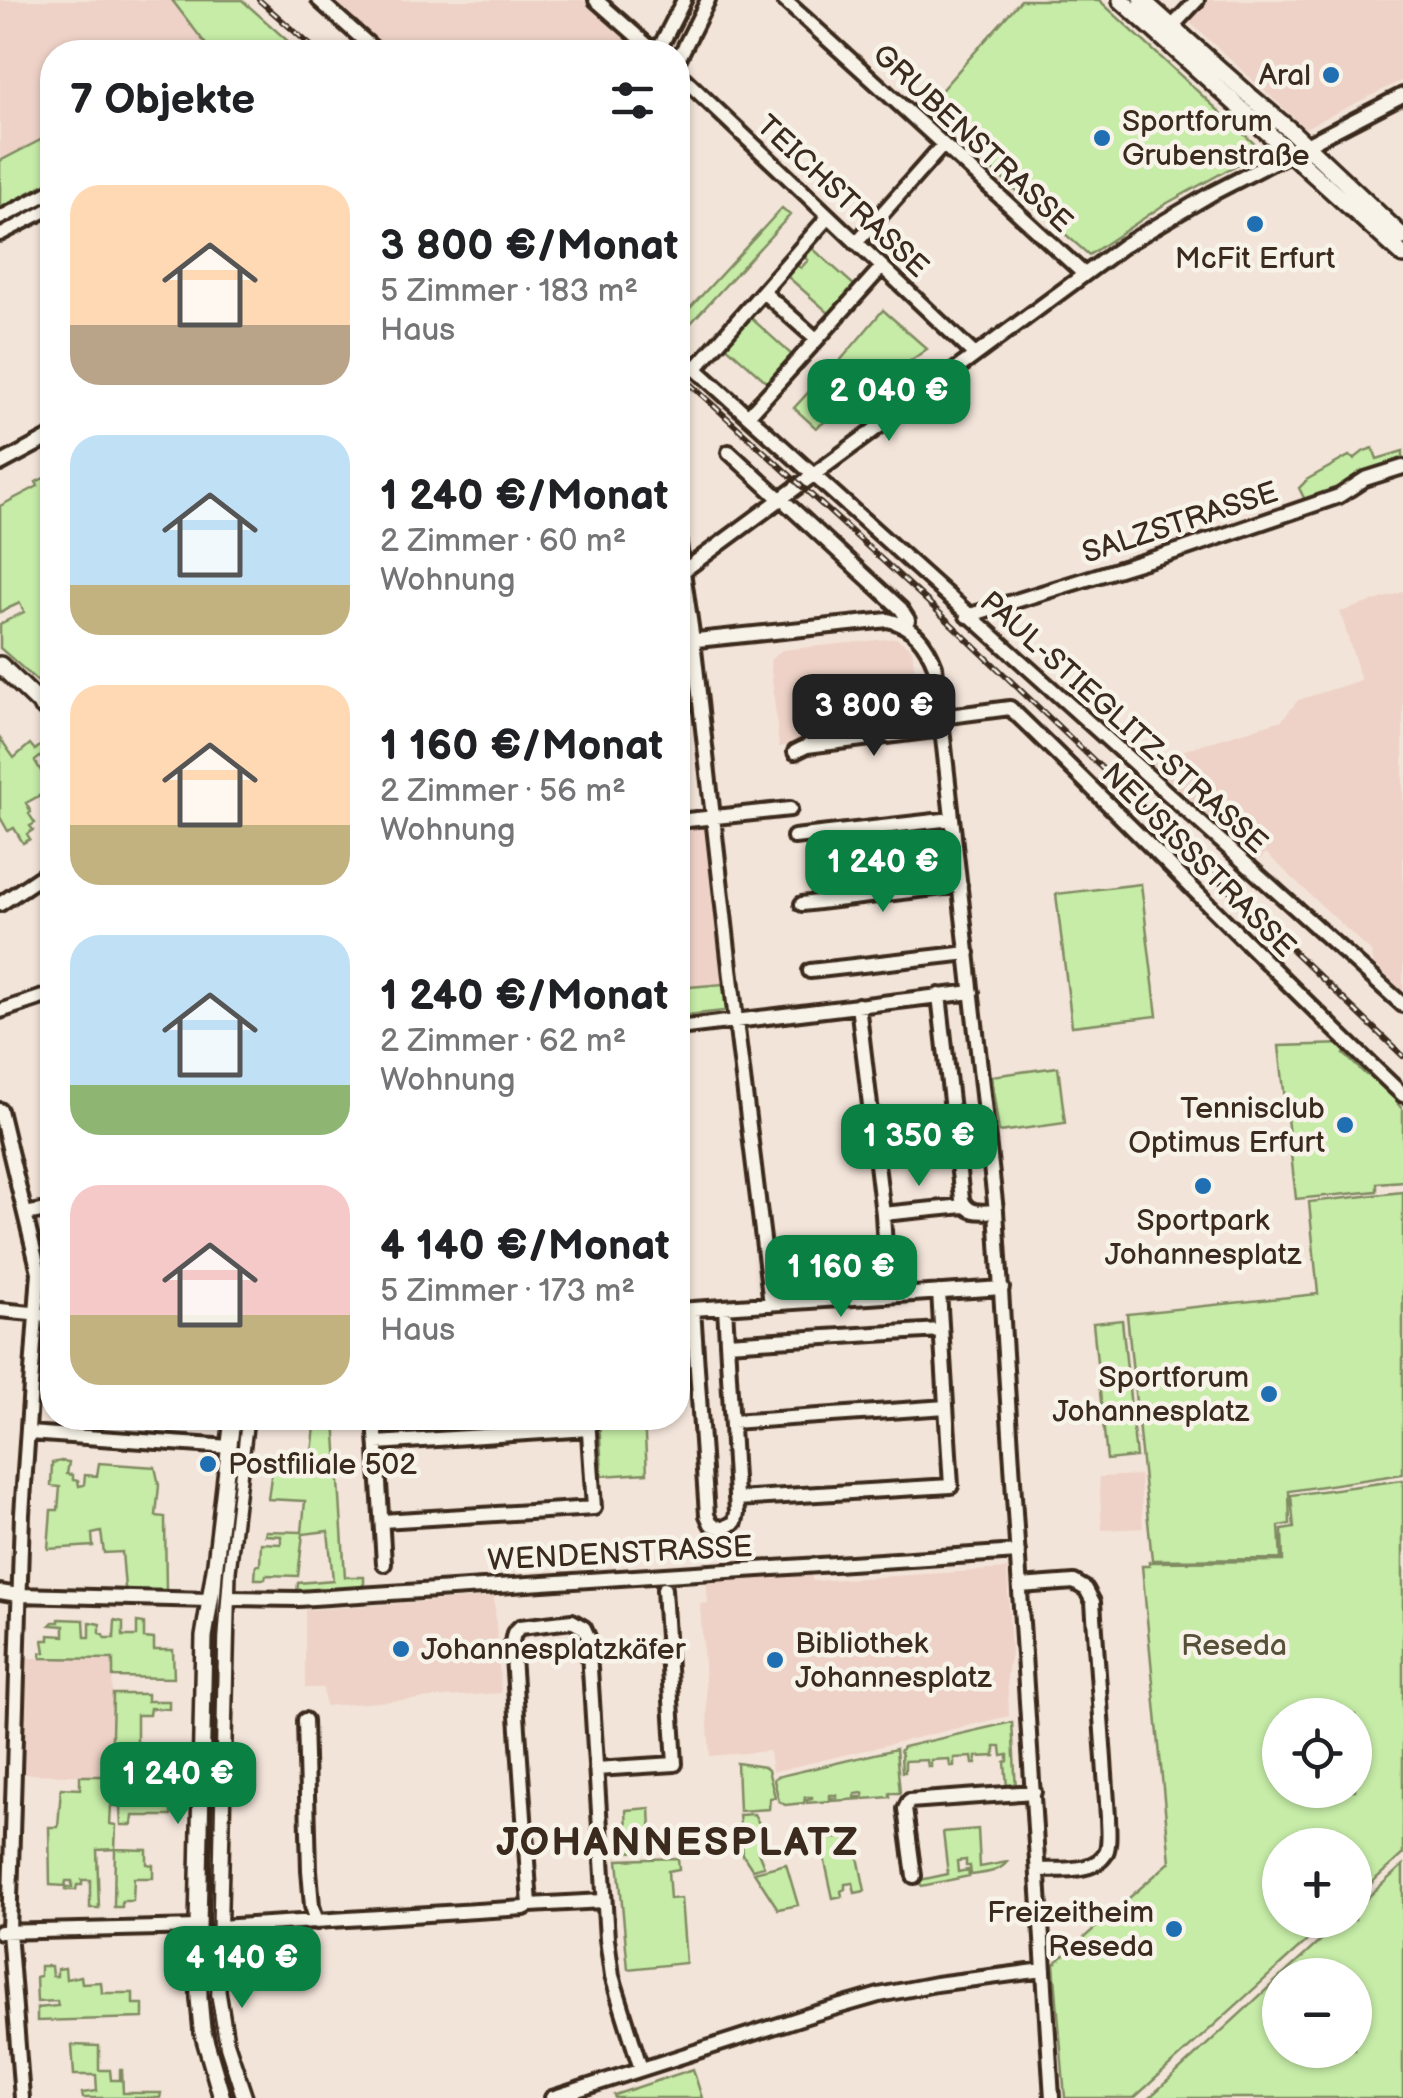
<!DOCTYPE html>
<html lang="de">
<head>
<meta charset="utf-8">
<style>
	body { margin:0; font-family:"Balsamiq Sans",sans-serif; background:#f2f2f2; color:#202124; height:100vh; display:flex; flex-direction:column; font-size:38px; white-space:nowrap }
	* { box-sizing:border-box; margin:0 }
	p { font-size:32px; color:#757577 }
	.icon { flex:none; width:55px; height:55px; fill:none; stroke:currentColor; stroke-width:2; stroke-linecap:round; stroke-linejoin:round }
	.map { position:relative; flex:1; overflow:hidden }
	.details { position:absolute; left:40px; top:40px; width:650px; height:1390px; display:flex; flex-direction:column; background:#fff; border-radius:40px; box-shadow:0 2px 8px #0004 }
	.details>* { flex:none }
	.fabs { position:absolute; left:1262px; top:1698px; display:grid; gap:20px }
	.fabs a { display:grid; place-items:center; width:110px; height:110px; border-radius:50%; background:#fff; box-shadow:0 2px 8px #0004; font-size:50px }
	.price { position:absolute; translate:-50% -85px; padding:0 22px; border-radius:20px; background:#0b8043; color:#fff; font-size:32px; line-height:65px; filter:drop-shadow(0 2px 5px #0008) }
	.price::after { content:''; position:absolute; left:50%; top:60px; width:30px; height:22px; margin-left:-15px; background:inherit; clip-path:polygon(0 0,100% 0,50% 100%) }
	.price.on { background:#222; color:#fff }
	ul { padding:0; list-style:none }
	li { display:flex; align-items:center; gap:30px; height:250px; padding:0 30px }
	li span { display:grid; place-items:center; flex:none; width:280px; height:200px; border-radius:30px; color:#555 }
	li>.icon { margin-inline-start:auto }
	span .icon { width:120px; height:120px; fill:#fffc; stroke-width:1 }
	li b { font-size:42px }
	h2 { display:flex; justify-content:space-between; align-items:center; height:120px; padding:0 30px; font-size:42px }
	.map>svg:first-child { display:block }
	.built { fill:#eed2c7 }
	.green { fill:#c6eca7; stroke:#808b62; stroke-width:2.5; fill-rule:evenodd }
	.lines { fill:none; stroke-linecap:round; stroke-linejoin:round }
	.minor-casing { stroke:#3b2a1e; stroke-width:20 }
	.major-casing { stroke:#3b2a1e; stroke-width:22 }
	.minor { stroke:#f7f3e8; stroke-width:12 }
	.major { stroke:#f7f3e8; stroke-width:15 }
	.tram { stroke:#3b2a1e; stroke-width:2.5 }
	.rail-casing { stroke:#3b2a1e; stroke-width:6 }
	.rail { stroke:#f7f3e8; stroke-width:2.5; stroke-dasharray:8; stroke-linecap:butt }
	.poi-dot { fill:#1f6fb2; stroke:#f7f3e8; stroke-width:4 }
	.labels { text-anchor:middle; stroke-width:9; stroke-linejoin:round; paint-order:stroke }
	.poi-label { font-size:30px; fill:#3b2a1e; stroke:#f7f3e8; text-anchor:end }
	.street-label { font-size:30px; fill:#3b2a1e; stroke:#f7f3e8 }
	.park-label { font-size:30px; fill:#575139; stroke:#f7f3e8 }
	.district-label { font-size:40px; font-weight:bold; letter-spacing:2.5px; fill:#3b2a1e; stroke:#f7f3e8 }
</style>
</head>
<body>
<div class="map">
<svg width="1403" height="2098" viewBox="0 0 1403 2098">
	<rect width="100%" height="100%" fill="#f3e4d9"/>
	<filter id="ink" filterUnits="userSpaceOnUse"><feTurbulence type="fractalNoise" baseFrequency=".01" numOctaves="2"/><feDisplacementMap in="SourceGraphic" scale="20" xChannelSelector="R" yChannelSelector="G"/><feConvolveMatrix kernelMatrix="1 2 1 2 8 2 1 2 1" color-interpolation-filters="sRGB"/></filter>
	<g filter="url(#ink)">
		<path class="built" d="M0,0H172L211,51L52,52V134L0,161Z
			M330,0H584L642,52H388Z
			M1205,0H1403V80L1305,128L1186,19Z
			M1403,592V991L1374,964L1371,952L1266,853L1259,860L1148,761L1282,720L1298,700L1361,680L1340,612Z
			M896,638L912,649L922,731L779,747L770,660L782,650Z
			M705,827L723,983L678,988V831Z
			M1140,1475L1143,1528L1102,1530L1099,1477Z
			M1007,1569L1011,1653L1007,1675L1009,1716L772,1772L769,1751L710,1756L700,1604L708,1603L706,1578L810,1572L813,1581Z
			M494,1597L501,1693L325,1706L323,1688H305V1610Z
			M26,1658L113,1659L111,1776L22,1774Z"/>
		<path class="green" d="M172,0H242L300,52L211,51Z
			M1021,0H1099L1259,148L1249,158L1162,206L1089,255L940,124L945,118L929,104Z
			M52,134V180L0,208V161Z
			M782,208L790,215L689,325L681,318Z
			M812,248L855,286L830,314L787,276L796,265L801,268L808,260L804,257Z
			M883,310L927,349L816,428L794,408L827,372L829,374Z
			M750,317L792,355L768,383L725,345Z
			M1373,448L1377,459L1403,451V463L1307,504L1299,488L1308,479L1349,456L1354,459L1364,451Z
			M52,474V687L46,689L0,648V624L24,612L20,603L0,612V506L38,486L36,482Z
			M0,738L14,758L30,744L35,750L46,741L52,747L35,761L52,789V802L46,806L39,796L26,803L31,812L29,814L35,823L30,826L33,830L27,834L30,839L23,843L14,828L8,831L0,817Z
			M1141,884L1157,1016L1072,1026L1056,894Z
			M723,984L727,1008L724,1011L678,1016V988Z
			M1346,1044L1349,1047L1344,1054L1366,1075L1375,1073L1401,1100L1398,1104L1403,1110V1181L1377,1183V1191L1296,1199L1279,1046Z
			M1058,1067L1065,1123L999,1132L991,1076Z
			M1403,1192V1474L1289,1491L1290,1524L1279,1526L1281,1559L1152,1560L1127,1314L1318,1294L1309,1202Z
			M1122,1320L1136,1457L1107,1460L1093,1323Z
			M316,1418H335L345,1577H364V1584L360,1588L297,1594L298,1583L333,1580L328,1531L303,1534L298,1576L266,1575L265,1579H255L256,1565H260L261,1543L281,1544V1536L265,1535L266,1531L302,1532L305,1501L268,1499L273,1462L286,1464L285,1470L294,1471L296,1460L311,1461Z
			M599,1418H644L647,1473L602,1476Z
			M61,1461L69,1462L67,1474L73,1475V1480L78,1481L79,1486L84,1485L85,1475L97,1476L99,1463L155,1467L159,1485L156,1516L165,1517L166,1592L130,1591L125,1588L122,1552L104,1553L101,1532L92,1534L93,1546L48,1549L51,1510H58L60,1487L51,1486L52,1463Z
			M1403,1480V1854L1355,1898V1845H1280V1920H1330L1134,2098H1065L1054,1964L1170,1862L1142,1566H1149V1562L1283,1561L1282,1530L1294,1528L1291,1495ZM1355,1715V1790H1280V1715Z
			M59,1619L84,1620L85,1637H90V1622L100,1624V1633L104,1634L105,1638H114L115,1620L123,1622V1636H137V1622L144,1623V1638L154,1639V1650H173L174,1678L113,1677V1659L41,1658V1653L45,1652L43,1640H49V1635L64,1636V1626L50,1625L53,1622H59Z
			M113,1694H147V1701H169V1709L150,1708L149,1715H137V1762L165,1763L164,1793H161V1786H152V1792H129L128,1800L172,1801L171,1816H133L132,1825H121L120,1806H111L110,1824L116,1825L115,1849L97,1850L99,1908H90V1880H82V1885H77L76,1890H65V1887H72V1881H66L65,1886L50,1885L49,1827H58L61,1788L80,1789V1776H111Z
			M1012,1722L1016,1790L1007,1788L1005,1762L1008,1761V1755L1002,1756L1001,1747H995V1756L976,1757V1764H973L972,1757L954,1758V1766H950L949,1759L931,1760V1767H928L927,1760L905,1761V1772H902L901,1756L902,1755L900,1751L903,1747Z
			M896,1749L900,1793H890V1797L864,1799L863,1793L855,1794V1797H861V1799L832,1801V1798H837V1795H830V1801L807,1803V1800L812,1799V1797H805L804,1803L785,1805L779,1801L774,1780L776,1777Z
			M737,1763L764,1767L768,1770L775,1797L770,1798L769,1809L739,1811Z
			M650,1808L652,1850L628,1852L626,1810Z
			M754,1814L764,1833V1843L757,1849L764,1866L752,1869L743,1855L739,1815Z
			M978,1829L980,1867L1007,1862C998,1873 984,1873 971,1875L970,1866H966V1860L957,1861L958,1872L968,1870L969,1876L922,1886L920,1884V1880L948,1874L943,1832Z
			M854,1837L865,1891L855,1893L853,1883L845,1884V1889L841,1891L842,1896L833,1898L820,1839Z
			M115,1849L147,1850V1864L153,1865V1878H134L133,1901H122V1907H114Z
			M678,1858L679,1869L668,1871L670,1899L681,1898L686,1963L628,1969L618,1860Z
			M786,1864L798,1905L778,1909L754,1872Z
			M1403,1865V2098H1149L1280,1977V2050H1355V1975H1283L1343,1920H1355V1909Z
			M40,1966H51L52,1976H57V1969L65,1968L66,1979L81,1976L82,1983L101,1982L102,1993H133V2004H143V2018L37,2021V2008L58,2006L57,2001L37,2002L36,1977L40,1976Z
			M72,2045L99,2046V2070H110L111,2080H120V2070H122L123,2093H161L160,2098H83L82,2093L97,2091L96,2075H74Z
			M693,2069L702,2098H615L614,2095Z"/>
		<g class="lines">
			<defs>
				<path id="minor" d="M319,0L377,52
					M596,0L655,52L658,51L684,0
					M784,0C885,90 984,182 1084,274
					M1167,32L1197,0
					M678,60L708,0
					M678,73L975,355
					M0,218L52,191
					M0,234L52,207
					M856,243L943,145
					M763,292L816,339
					M678,353L1403,1005
					M696,368L828,217
					M748,416L882,267
					M729,452L780,499
					M0,464L52,436
					M788,505L901,609L908,620L905,626
					M678,537L693,640L736,1021L771,1304
					M678,575L1123,246L1211,194L1403,95
					M967,616L1184,549L1339,496L1365,479L1403,467
					M678,642L888,620C913,626 926,642 935,666L996,1211L1052,2098
					M941,717L1010,708C1143,836 1269,969 1403,1095
					M795,752L807,746L942,729
					M678,821L790,809
					M794,837L952,819
					M0,904L52,869
					M802,904L960,885
					M810,971L968,953
					M939,995L962,1199C967,1215 983,1212 996,1211
					M858,1005L883,1214L888,1296
					M0,1011L52,994
					M678,1028L972,992
					M0,1110L39,1272L22,1514L9,1931L22,2098
					M25,1214L52,1209
					M883,1214L964,1206
					M693,1309L707,1515L711,1524L723,1529L735,1522L737,1513L725,1307
					M0,1310L52,1315
					M678,1310L1002,1288
					M727,1343L941,1330
					M375,1418L384,1564
					M732,1422L946,1407
					M28,1433L230,1447
					M377,1443L589,1429
					M736,1499L951,1486L939,1292
					M382,1521L594,1508L588,1418
					M1020,1586L1074,1582L1086,1589L1093,1602L1108,1817C1108,1827 1110,1840 1107,1850C1099,1874 1058,1869 1038,1870
					M0,1592L18,1595L209,1600
					M226,1598L298,1599L1018,1552
					M305,1720L309,1870L312,1906L317,1922
					M596,1769L675,1764L664,1589
					M914,1876L905,1809L909,1801L1034,1792
					M530,1905L512,1642L514,1633L520,1627L572,1621L584,1628L588,1637L607,1939L612,1976L641,2069
					M219,1927L524,1908L530,1905L603,1901
					M0,1932L198,1927
					M552,2098L813,2014L879,1995L936,1984L1044,1970"/>
				<path id="major" d="M1121,0L1403,255
					M1142,0L1252,98L1292,132L1403,237
					M0,665L52,715
					M222,2098L202,2029L199,1998L198,1927L204,1637L216,1563L233,1418
					M244,2098L225,2041L217,1991L227,1571L245,1418"/>
			</defs>
			<use href="#minor" class="minor-casing"/>
			<use href="#major" class="major-casing"/>
			<use href="#minor" class="minor"/>
			<use href="#major" class="major"/>
			<path class="tram" d="M668,52L694,0
				M0,228L52,200
				M236,2098L220,2048L211,1995L218,1638L223,1571L241,1418"/>
			<defs>
				<path id="rail" d="M259,0L318,52
					M678,373L926,600L1403,1056"/>
			</defs>
			<use href="#rail" class="rail-casing"/>
			<use href="#rail" class="rail"/>
		</g>
	</g>
	<g class="poi-dot">
		<circle cx="1331" cy="75" r="10"/>
		<circle cx="1102" cy="138" r="10"/>
		<circle cx="1255" cy="224" r="10"/>
		<circle cx="1345" cy="1125" r="10"/>
		<circle cx="1203" cy="1186" r="10"/>
		<circle cx="1269" cy="1394" r="10"/>
		<circle cx="208" cy="1464" r="10"/>
		<circle cx="401" cy="1649" r="10"/>
		<circle cx="775" cy="1660" r="10"/>
		<circle cx="1174" cy="1929" r="10"/>
	</g>
	<g class="labels">
		<g class="poi-label">
			<text x="1311" y="85">Aral</text>
			<text x="1122" y="131" text-anchor="start">Sportforum<tspan x="1122" dy="34">Grubenstraße</tspan></text>
			<text x="1255" y="268" text-anchor="middle">McFit Erfurt</text>
			<text x="1325" y="1118">Tennisclub<tspan x="1325" dy="34">Optimus Erfurt</tspan></text>
			<text x="1203" y="1230" text-anchor="middle">Sportpark<tspan x="1203" dy="34">Johannesplatz</tspan></text>
			<text x="1249" y="1387">Sportforum<tspan x="1249" dy="34">Johannesplatz</tspan></text>
			<text x="228" y="1474" text-anchor="start">Postfiliale 502</text>
			<text x="795" y="1653" text-anchor="start">Bibliothek<tspan x="795" dy="34">Johannesplatz</tspan></text>
			<text x="421" y="1659" text-anchor="start">Johannesplatzkäfer</text>
			<text x="1154" y="1922">Freizeitheim<tspan x="1154" dy="34">Reseda</tspan></text>
		</g>
		<g class="street-label">
			<text transform="translate(973 138) rotate(43)" y="10">GRUBENSTRASSE</text>
			<text transform="translate(843 196) rotate(43)" y="10">TEICHSTRASSE</text>
			<text transform="translate(1180 522) rotate(-18)" y="10">SALZSTRASSE</text>
			<text transform="translate(1124 722) rotate(42)" y="10">PAUL-STIEGLITZ-STRASSE</text>
			<text transform="translate(1199 860) rotate(45)" y="10">NEUSISSSTRASSE</text>
			<text transform="translate(620 1553) rotate(-3)" y="10">WENDENSTRASSE</text>
		</g>
		<g class="park-label">
			<text x="1234" y="1655">Reseda</text>
		</g>
		<g class="district-label">
			<text x="678" y="1855">JOHANNESPLATZ</text>
		</g>
	</g>
</svg>
<div class="fabs">
<a><svg class="icon" aria-label="locate" viewBox="0 0 24 24"><circle cx="12" cy="12" r="6"/><path d="M12 2v4M12 18v4M2 12h4M18 12h4"/></svg></a>
<a>+</a>
<a>−</a>
</div>
<b class="price" style="left:889px;top:444px">2 040 €</b>
<b class="price on" style="left:874px;top:759px">3 800 €</b>
<b class="price" style="left:883px;top:915px">1 240 €</b>
<b class="price" style="left:919px;top:1189px">1 350 €</b>
<b class="price" style="left:841px;top:1320px">1 160 €</b>
<b class="price" style="left:178px;top:1827px">1 240 €</b>
<b class="price" style="left:242px;top:2011px">4 140 €</b>
<section class="details">
<h2>7 Objekte<svg class="icon" aria-label="filters" viewBox="0 0 24 24"><path d="M4 7h16M4 17h16"/><circle cx="9" cy="7" r="2"/><circle cx="15" cy="17" r="2"/></svg></h2>
<ul>
<li><span style="background:linear-gradient(#ffd9b3 70%,#b9a48a 0)"><svg class="icon" aria-label="home" viewBox="0 0 24 24"><path d="M3 11l9-7 9 7M6 9v11h12V9"/></svg></span><div><b>3 800 €/Monat</b><p>5 Zimmer · 183 m²</p><p>Haus</p></div></li>
<li><span style="background:linear-gradient(#bfe0f5 75%,#c2b280 0)"><svg class="icon" aria-label="home" viewBox="0 0 24 24"><path d="M3 11l9-7 9 7M6 9v11h12V9"/></svg></span><div><b>1 240 €/Monat</b><p>2 Zimmer · 60 m²</p><p>Wohnung</p></div></li>
<li><span style="background:linear-gradient(#ffd9b3 70%,#c2b280 0)"><svg class="icon" aria-label="home" viewBox="0 0 24 24"><path d="M3 11l9-7 9 7M6 9v11h12V9"/></svg></span><div><b>1 160 €/Monat</b><p>2 Zimmer · 56 m²</p><p>Wohnung</p></div></li>
<li><span style="background:linear-gradient(#bfe0f5 75%,#8fb573 0)"><svg class="icon" aria-label="home" viewBox="0 0 24 24"><path d="M3 11l9-7 9 7M6 9v11h12V9"/></svg></span><div><b>1 240 €/Monat</b><p>2 Zimmer · 62 m²</p><p>Wohnung</p></div></li>
<li><span style="background:linear-gradient(#f6c9c9 65%,#c2b280 0)"><svg class="icon" aria-label="home" viewBox="0 0 24 24"><path d="M3 11l9-7 9 7M6 9v11h12V9"/></svg></span><div><b>4 140 €/Monat</b><p>5 Zimmer · 173 m²</p><p>Haus</p></div></li>
</ul>
</section>
</div>
</body>
</html>
